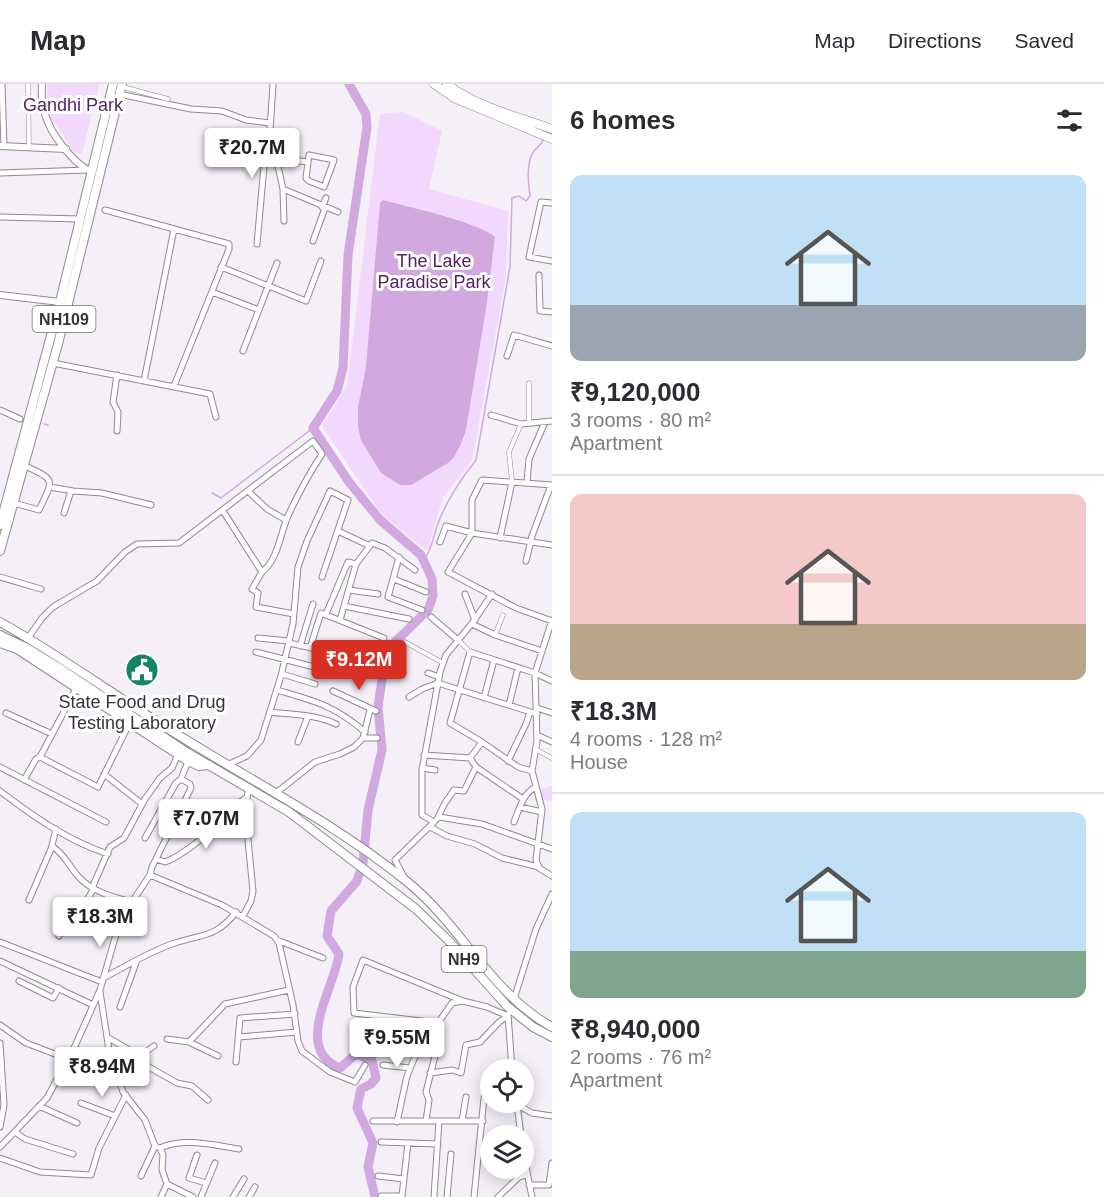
<!DOCTYPE html>
<html lang="en">
<head>
<meta charset="utf-8">
<style>
	body { margin:0; font-family:Arial,sans-serif; background:#f2f2f3; color:#2b2b33; height:100vh; display:flex; flex-direction:column; font-size:22px; white-space:nowrap }
	* { box-sizing:border-box; margin:0 }
	p { font-size:20px; color:#7c7c81 }
	.icon { flex:none; width:33px; height:33px; fill:none; stroke:currentColor; stroke-width:2; stroke-linecap:round; stroke-linejoin:round }
	.map { position:relative; flex:1; overflow:hidden }
	.side { display:flex; flex-direction:column; background:#fff; width:552px }
	.side>* { flex:none }
	.buttons { position:absolute; left:480px; top:975px; display:grid; gap:12px }
	.buttons a { display:grid; place-items:center; width:54px; height:54px; border-radius:50%; background:#fff; box-shadow:0 3px 15px #0003; font-size:30px }
	.price { position:absolute; translate:-50% -51px; padding:0 14px; border-radius:6px; background:#fff; color:#222; font-size:20px; line-height:39px; filter:drop-shadow(0 2px 3px #0008) }
	.price::after { content:''; position:absolute; left:50%; top:36px; width:18px; height:14px; margin-left:-9px; background:inherit; clip-path:polygon(0 0,100% 0,50% 100%) }
	.price.on { background:#d93025; color:#fff }
	ul { padding:0; list-style:none }
	li { display:grid; align-content:center; gap:12px; height:318px; padding:0 18px }
	li+li { border-top:2px solid #e1e1e2 }
	li span { display:grid; place-items:center; height:186px; border-radius:12px; color:#555 }
	li>.icon { margin-inline-start:auto }
	span .icon { width:108px; height:108px; fill:#fffc; stroke-width:1 }
	li b { font-size:26px }
	h2 { display:flex; justify-content:space-between; align-items:center; height:72px; padding:0 18px; font-size:26px }
	header { display:flex; align-items:center; gap:36px; box-sizing:border-box; height:84px; padding:0 30px; background:#fff; border-bottom:2px solid #e1e1e2 }
	header strong { font-size:28px }
	nav { display:flex; gap:33px; margin-inline-start:auto; font-size:21px }
	main { display:flex; flex:1; min-height:0 }
	.map>svg:first-child { display:block }
	.green { fill:#f2d8fc }
	.water { fill:#d1a8e0 }
	.lines { fill:none; stroke-linecap:round; stroke-linejoin:round }
	.stream { stroke:#d1a8e0; stroke-width:1.5 }
	.river { stroke:#d1a8e0; stroke-width:9 }
	.pedestrian-casing { stroke:#8f8991; stroke-width:5 }
	.minor-casing { stroke:#8f8991; stroke-width:7 }
	.tertiary-casing { stroke:#8f8991; stroke-width:8 }
	.primary-casing { stroke:#8f8991; stroke-width:9 }
	.trunk-casing { stroke:#8f8991; stroke-width:10 }
	.pedestrian { stroke:#fff; stroke-width:4 }
	.minor { stroke:#fff; stroke-width:5 }
	.tertiary { stroke:#fff; stroke-width:6 }
	.primary { stroke:#fff; stroke-width:8 }
	.trunk { stroke:#fff; stroke-width:8 }
	.labels { text-anchor:middle; stroke-width:6; stroke-linejoin:round; paint-order:stroke }
	.shield { fill:#fff; stroke:#727073; stroke-width:1.5 }
	.shield-label { font-size:16px; font-weight:bold; fill:#363337 }
	.park-label { font-size:18px; fill:#542364; stroke:#fff }
	.poi-label { font-size:18px; fill:#363337; stroke:#fff }
</style>
</head>
<body>
<header>
<strong>Map</strong>
<nav><a>Map</a><a>Directions</a><a>Saved</a></nav>
</header>
<main>
<div class="map">
<svg width="552" height="1113" viewBox="0 0 552 1113">
	<rect width="100%" height="100%" fill="#f5eff7"/>
	<path class="green" d="M47,0H99L82,70L75,69L48,29Z
		M404,28L442,47L429,105L508,127L506,193L472,376L443,414L427,467L382,431L322,342L347,302L380,30Z
		M552,702V717L542,716L539,706Z"/>
	<path class="water" d="M383,116C408,123 478,138 495,153L486,225L466,346L461,360L454,373L448,379L411,401H400L381,389L361,356L358,343V323L366,283L380,119Z"/>
	<g class="lines">
		<path class="stream" d="M44,340L48,341
			M212,409L221,414L313,344
			M424,477C431,466 433,455 437,442C446,417 460,396 476,376L510,183L512,114L519,112L526,117L530,112C528,99 526,78 534,67C537,63 541,62 543,56"/>
		<path class="river" d="M349,0L366,30L367,43L348,171L343,284L337,307L313,344L349,398L380,436L421,471L432,495L433,512L428,526L394,559L384,582L378,623L382,666L368,726L363,779L357,797L331,827L327,852L339,870C335,903 292,965 340,984L356,970L372,976L376,994L371,1000L361,1005L357,1024L373,1059L368,1083L375,1113"/>
		<defs>
			<path id="pedestrian" d="M28,0L29,63
				M123,3L168,15
				M529,299V339
				M512,398L509,368L521,340
				M495,551L503,531
				M458,556L470,568
				M405,558L443,579
				M535,665L552,674"/>
			<path id="minor" d="M2,0L4,62
				M273,0L270,46L283,105L338,128
				M119,10L191,25L222,27L246,36L270,39
				M275,74L308,78L306,94L309,97L324,103L334,76L309,71L308,78
				M0,89L88,86
				M283,105L284,137
				M552,119L541,118L529,173L552,177
				M322,123L326,114
				M105,126L229,160V165L174,302
				M0,133L80,135
				M313,157L325,124
				M257,160L265,71L262,53L270,49
				M221,183L306,217L321,177
				M539,191L540,227L552,228
				M212,208L259,226
				M243,267L277,179
				M507,272L514,251L552,262
				M53,279L210,310L216,333
				M144,297L174,145
				M0,326L20,335
				M491,331L521,340L552,337
				M117,347L118,328L113,318L117,291
				M527,399L529,375L545,338
				M50,403L73,407L102,409L151,421
				M248,407L267,425L286,436
				M14,419L39,426C53,396 57,396 25,382
				M223,427L262,488L252,505L258,509L256,523L294,530
				M64,429L71,407
				M338,447L370,462
				M500,454L512,398
				M440,458L446,442L472,449L552,461
				M399,473L388,513L422,526
				M526,477L532,452L551,401
				M0,493L41,505
				M394,495L426,508
				M349,506L378,510
				M465,510L475,536
				M344,522L409,535
				M326,530L348,478L356,480
				M431,533L458,556
				M340,536L356,480L372,459L385,464L415,486
				M552,536L535,589L537,657L532,687L542,725L536,776L539,784L552,792
				M552,537L516,524L448,488L472,449V416L482,396L552,401
				M472,540L495,551L542,567
				M28,554L42,534L53,523L97,497L125,468L137,460L179,459L313,357L322,370C309,390 298,410 288,432C280,450 278,476 262,488
				M258,554L289,557
				M289,559L372,577
				M300,562L313,520
				M310,564L321,529L384,554
				M256,568L322,585L376,589
				M428,589L439,593
				M282,590L315,600
				M277,606C314,617 334,621 365,648
				M333,607L376,627
				M409,613L422,605L438,599L537,630
				M484,614L494,576
				M509,621L518,584
				M537,624L552,629
				M270,628C292,631 316,630 336,640
				M6,629L52,650
				M537,651L552,658
				M363,654H377
				M298,658L308,632
				M424,671L470,674L482,658
				M40,673L98,703L131,636
				M470,674L476,683L523,715
				M508,677L526,640L530,628
				M227,681L247,672L261,656L281,592L293,540L298,483L307,457L330,407L348,416L322,493
				M0,683L106,738
				M422,684L435,686
				M532,687L518,683L482,658L450,639L470,568L535,589L552,597
				M104,690L142,720
				M24,696L36,675L40,673L78,601
				M0,707C33,732 68,757 108,770
				M276,709L315,678L340,670L354,663L363,654L370,626
				M520,723L542,728
				M439,733L482,740L552,765
				M437,735L445,719L454,706L464,707L476,683
				M514,738C519,725 523,709 536,703
				M430,743L447,752L475,760L502,774L539,783
				M145,754L176,699L181,695
				M52,762C64,770 68,780 77,791C90,807 112,813 132,818
				M156,775L165,778C180,773 210,749 222,737C230,729 235,720 246,714
				M150,791L222,821L274,852L279,859L293,921L298,957L302,967L330,988L355,998L365,981
				M404,793L395,776L434,738L422,731V686L440,588L446,571L473,538L492,510
				M92,804L110,763L124,754L145,715L160,694L172,684L179,668
				M29,816L51,765L56,745
				M243,832L251,817L253,807L245,725L249,703
				M59,852L62,845L83,823L94,804
				M277,856L323,874
				M0,858L102,898
				M0,877L93,921
				M103,894C127,882 150,867 175,859C202,850 216,854 236,828
				M19,897L53,914L59,904
				M100,908L109,966L123,1008L145,1036L155,1062L160,1064L163,1071L162,1086L167,1100L193,1113
				M514,915L536,845L552,810
				M463,917L452,919L438,939L354,929L353,903L363,876L463,917L487,923L508,932
				M120,923L137,876
				M508,930L512,986
				M0,941L26,959L68,975
				M107,953L136,970L147,967L154,962
				M239,953L297,948
				M167,955L189,958L218,972
				M189,958L225,920L289,906
				M0,959L4,1021L0,1043
				M136,970L147,982L177,999L192,1002L208,1016
				M236,978L240,934L295,930
				M383,981L410,984
				M430,989L452,986L461,989L466,961L480,958L499,938L508,932
				M81,1019L115,1032
				M517,1020L521,1052
				M518,1021L532,1029L552,1032
				M39,1022L77,1039
				M373,1037H483
				M426,1037L429,1016L426,1008L438,960
				M462,1037L466,1013
				M397,1038L407,992L423,953L426,939
				M15,1048L25,1055L73,1070
				M381,1058L438,1060
				M0,1063L47,1014L75,962L100,906L117,847L132,818L150,791L152,783L191,704L190,700L181,695L189,675
				M160,1064C183,1053 214,1061 239,1065
				M197,1071L189,1094L206,1099
				M524,1073L532,1113
				M0,1074L40,1088L91,1091L99,1064L126,1011
				M141,1092L155,1062
				M378,1092L404,1095
				M529,1101H549L552,1079
				M381,1112H402L408,1059
				M161,1113L167,1100
				M201,1113L215,1079
				M233,1113L244,1095
				M249,1113L255,1103
				M434,1113L439,1037
				M447,1113L451,1070
				M474,1113L484,1014H490
				M498,1113L519,1093L526,1091"/>
			<path id="tertiary" d="M42,0C41,13 42,25 48,38C53,52 77,84 92,87
				M0,62L66,65
				M0,211L60,218"/>
			<path id="primary" d="M434,0L454,14L552,55
				M447,0C477,23 517,32 552,45"/>
			<path id="trunk" d="M0,441L60,218L113,0
				M0,467L58,260L122,0
				M0,538C65,574 124,619 188,657C261,702 338,742 405,796C460,839 490,909 552,943
				M0,551L25,563L64,587L188,669L289,728L416,825L449,857L507,922L533,943L552,953
				M0,559L17,565L188,677L199,682L209,681"/>
		</defs>
		<use href="#pedestrian" class="pedestrian-casing"/>
		<use href="#minor" class="minor-casing"/>
		<use href="#tertiary" class="tertiary-casing"/>
		<use href="#primary" class="primary-casing"/>
		<use href="#trunk" class="trunk-casing"/>
		<use href="#pedestrian" class="pedestrian"/>
		<use href="#minor" class="minor"/>
		<use href="#tertiary" class="tertiary"/>
		<use href="#primary" class="primary"/>
		<use href="#trunk" class="trunk"/>
	</g>
	<defs>
		<symbol id="civic-disc" viewBox="-11 -11 22 22"><circle r="9.5" fill="#138563" stroke="#fff"/><path d="M-.6-6.5H3V-4.5H.6V-3L4-1V1h2V6H-6V1h2V-1L-.6-3ZM-1.2 2.5V6h2.4V2.5Z" fill="#fff"/></symbol>
	</defs>
	<g fill-rule="evenodd">
		<use href="#civic-disc" x="123" y="567" width="38" height="38"/>
	</g>
	<g class="labels">
		<g class="shield">
			<rect x="32.5" y="222" width="63" height="26" rx="4.5"/>
			<rect x="441.5" y="862" width="45" height="26" rx="4.5"/>
		</g>
		<g class="shield-label">
			<text x="64" y="241">NH109</text>
			<text x="464" y="881">NH9</text>
		</g>
		<g class="park-label">
			<text x="73" y="27">Gandhi Park</text>
			<text x="434" y="183">The Lake<tspan x="434" dy="21">Paradise Park</tspan></text>
		</g>
		<g class="poi-label">
			<text x="142" y="624">State Food and Drug<tspan x="142" dy="21">Testing Laboratory</tspan></text>
		</g>
	</g>
</svg>
<div class="buttons">
<a><svg class="icon" aria-label="locate" viewBox="0 0 24 24"><circle cx="12" cy="12" r="6"/><path d="M12 2v4M12 18v4M2 12h4M18 12h4"/></svg></a>
<a><svg class="icon" aria-label="layers" viewBox="0 0 24 24"><path d="M12 4l9 5-9 5-9-5zM3 14l9 5 9-5"/></svg></a>
</div>
<b class="price" style="left:252px;top:95px">₹20.7M</b>
<b class="price on" style="left:359px;top:607px">₹9.12M</b>
<b class="price" style="left:206px;top:766px">₹7.07M</b>
<b class="price" style="left:100px;top:864px">₹18.3M</b>
<b class="price" style="left:397px;top:985px">₹9.55M</b>
<b class="price" style="left:102px;top:1014px">₹8.94M</b>
</div>
<section class="side">
<h2>6 homes<svg class="icon" aria-label="filters" viewBox="0 0 24 24"><path d="M4 7h16M4 17h16"/><circle cx="9" cy="7" r="2"/><circle cx="15" cy="17" r="2"/></svg></h2>
<ul>
<li><span style="background:linear-gradient(#bfe0f5 70%,#9aa5b1 0)"><svg class="icon" aria-label="home" viewBox="0 0 24 24"><path d="M3 11l9-7 9 7M6 9v11h12V9"/></svg></span><div><b>₹9,120,000</b><p>3 rooms · 80 m²</p><p>Apartment</p></div></li>
<li><span style="background:linear-gradient(#f6c9c9 70%,#b9a48a 0)"><svg class="icon" aria-label="home" viewBox="0 0 24 24"><path d="M3 11l9-7 9 7M6 9v11h12V9"/></svg></span><div><b>₹18.3M</b><p>4 rooms · 128 m²</p><p>House</p></div></li>
<li><span style="background:linear-gradient(#bfe0f5 75%,#7fa58c 0)"><svg class="icon" aria-label="home" viewBox="0 0 24 24"><path d="M3 11l9-7 9 7M6 9v11h12V9"/></svg></span><div><b>₹8,940,000</b><p>2 rooms · 76 m²</p><p>Apartment</p></div></li>
</ul>
</section>
</main>
</body>
</html>
